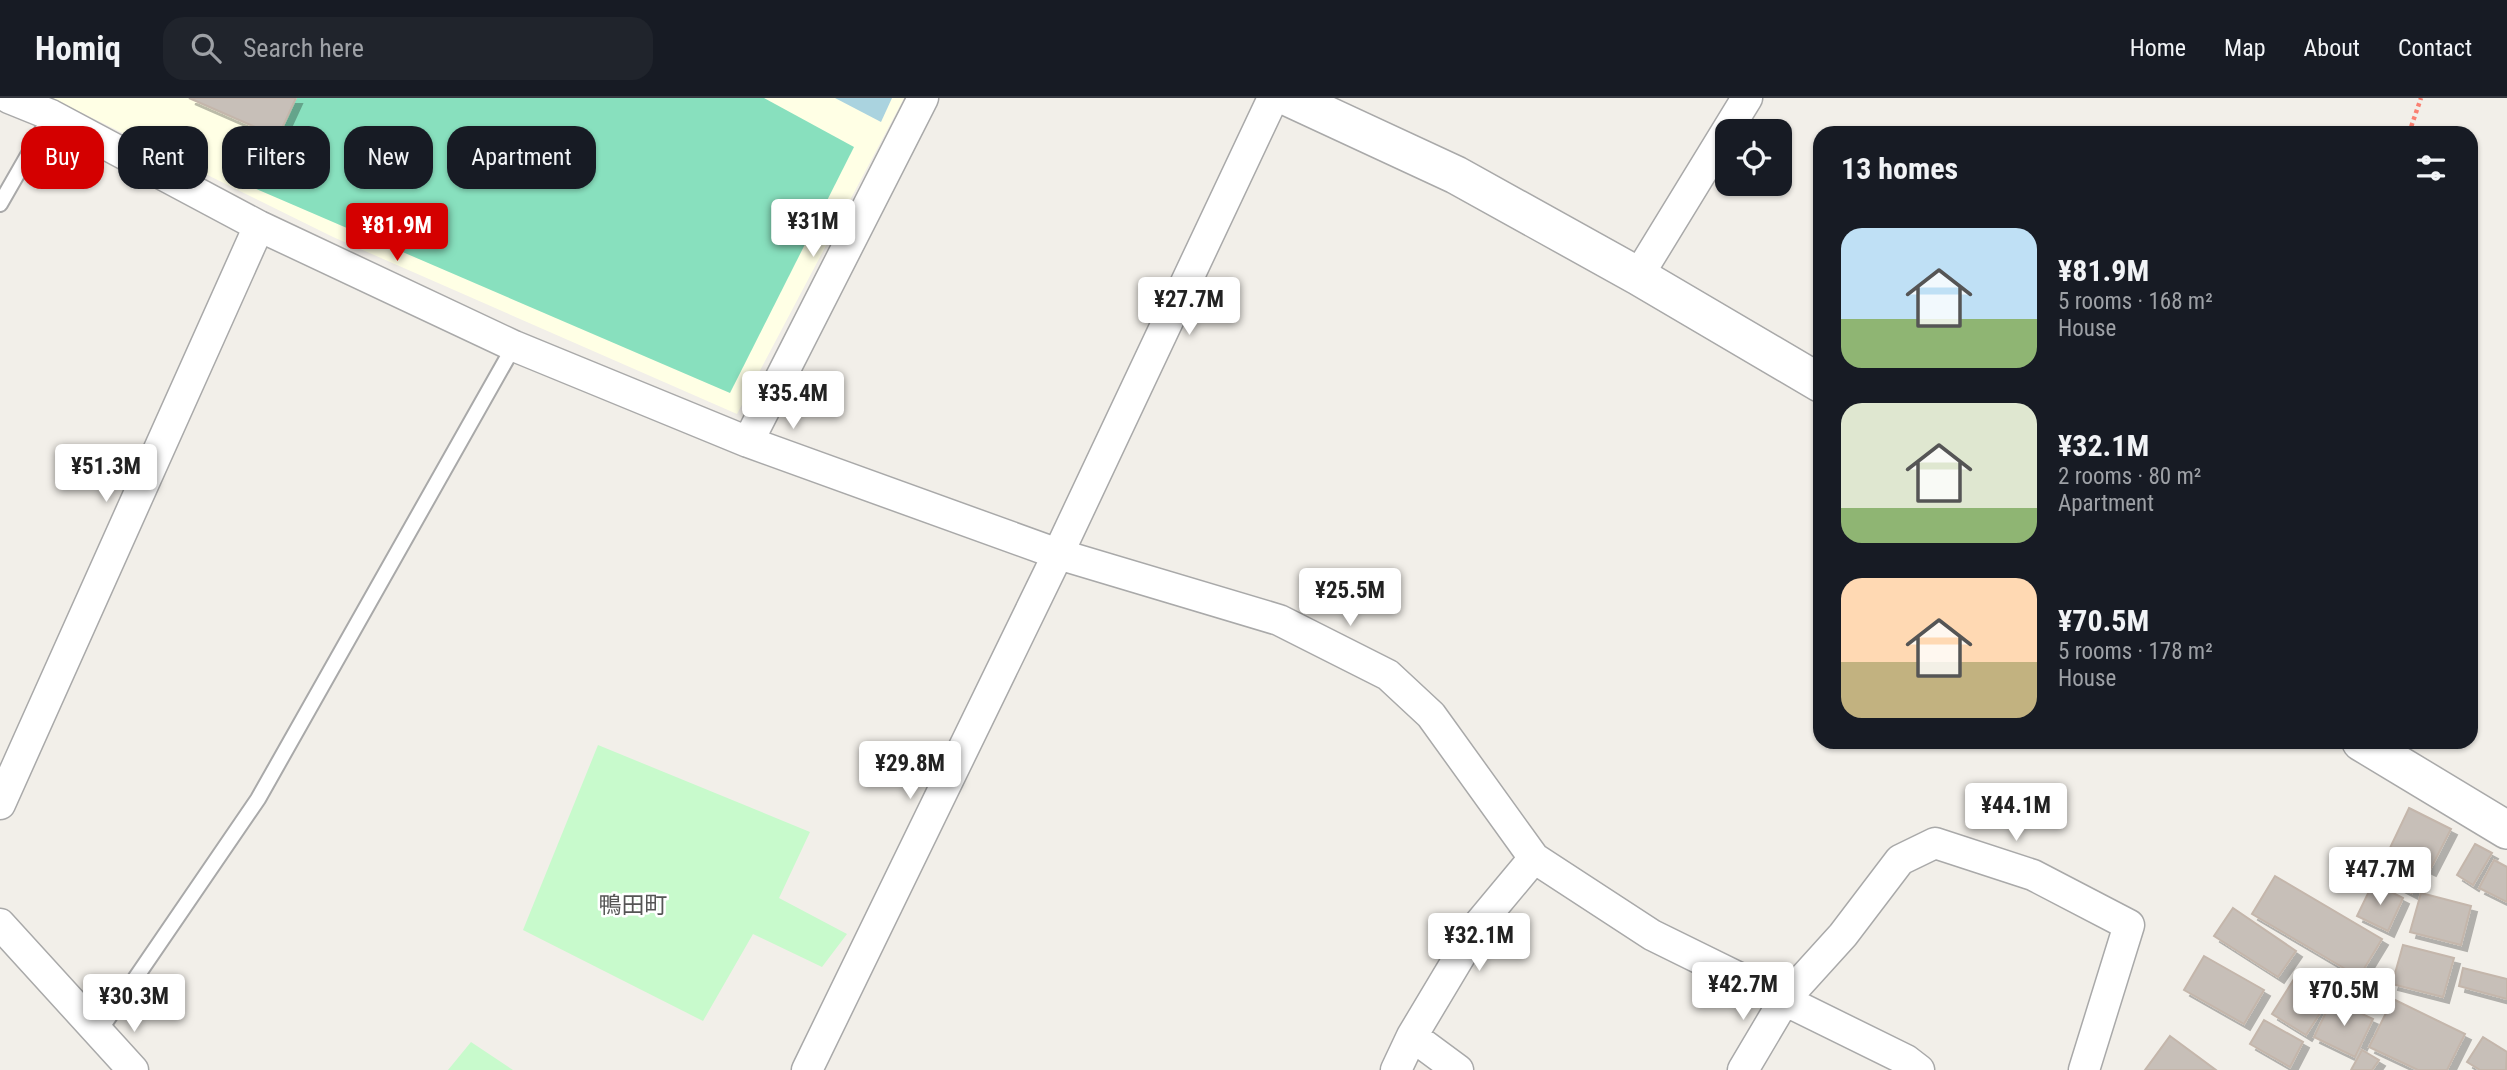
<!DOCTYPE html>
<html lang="en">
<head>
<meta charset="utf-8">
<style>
	body { margin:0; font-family:"Roboto Condensed","Noto Sans JP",sans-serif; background:#20242c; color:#f1f3f6; height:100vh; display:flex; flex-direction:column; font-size:26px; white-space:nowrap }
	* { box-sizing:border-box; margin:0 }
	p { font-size:23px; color:#9ea1a6 }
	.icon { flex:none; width:38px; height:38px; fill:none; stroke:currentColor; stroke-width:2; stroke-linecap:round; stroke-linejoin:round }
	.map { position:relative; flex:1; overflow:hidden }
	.panel { position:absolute; left:1813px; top:28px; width:665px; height:623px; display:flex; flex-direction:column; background:#171b24; border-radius:21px; box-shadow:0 2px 5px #0004 }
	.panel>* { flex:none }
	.top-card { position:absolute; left:21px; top:28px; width:665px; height:63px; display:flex; gap:14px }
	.buttons { position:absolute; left:1715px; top:21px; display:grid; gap:14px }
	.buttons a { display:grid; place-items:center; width:77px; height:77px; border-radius:14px; background:#171b24; box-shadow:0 2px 5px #0004; font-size:35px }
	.price { position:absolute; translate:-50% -60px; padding:0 16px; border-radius:7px; background:#fff; color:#222; font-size:23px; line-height:46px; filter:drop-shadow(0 2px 4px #0008) }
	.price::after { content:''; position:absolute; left:50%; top:42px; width:21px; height:16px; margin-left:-10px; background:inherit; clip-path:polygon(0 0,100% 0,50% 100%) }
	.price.active { background:#d40000; color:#fff }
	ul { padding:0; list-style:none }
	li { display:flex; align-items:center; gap:21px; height:175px; padding:0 28px }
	li span { display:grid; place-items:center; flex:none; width:196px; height:140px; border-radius:21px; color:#555 }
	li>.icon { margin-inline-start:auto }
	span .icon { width:84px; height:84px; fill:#fffc; stroke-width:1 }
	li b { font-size:30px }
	h2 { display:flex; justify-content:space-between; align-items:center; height:84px; padding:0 28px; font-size:30px }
	.pill { padding:0 24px; border-radius:21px; background:#171b24; box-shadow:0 2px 5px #0004; font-size:24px; line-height:63px }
	.pill.active { background:#d40000; color:#fff }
	header { display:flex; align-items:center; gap:42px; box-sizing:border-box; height:98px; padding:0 35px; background:#171b24; border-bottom:2px solid #363941 }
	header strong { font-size:33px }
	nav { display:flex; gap:38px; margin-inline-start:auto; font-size:24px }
	.search { width:490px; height:63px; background:#20242c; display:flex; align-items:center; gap:18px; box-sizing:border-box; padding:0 24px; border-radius:21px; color:#9ea1a6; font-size:26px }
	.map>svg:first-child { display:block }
	.education { fill:#ffffe5 }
	.park { fill:#c8facc }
	.pitch { fill:#88e0be }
	.water { fill:#aad3df }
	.building { fill:#c7bfb8; stroke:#c4b6ab; stroke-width:2; filter:url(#shadow) }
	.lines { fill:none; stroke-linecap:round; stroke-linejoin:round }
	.service-casing { stroke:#a9a9a9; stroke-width:18 }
	.minor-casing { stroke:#a9a9a9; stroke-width:33 }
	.tertiary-casing { stroke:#a9a9a9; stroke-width:40 }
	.path { stroke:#fa8072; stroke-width:4.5; stroke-dasharray:3.5 3.5; stroke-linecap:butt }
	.service { stroke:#fff; stroke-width:14 }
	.minor { stroke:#fff; stroke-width:30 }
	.tertiary { stroke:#fff; stroke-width:37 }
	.labels { text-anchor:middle; stroke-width:5; stroke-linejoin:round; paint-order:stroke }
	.quarter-label { font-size:23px; fill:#555; stroke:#fff }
</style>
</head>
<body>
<header>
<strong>Homiq</strong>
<div class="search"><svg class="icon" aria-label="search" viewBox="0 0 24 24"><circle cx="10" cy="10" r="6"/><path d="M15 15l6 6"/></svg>Search here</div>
<nav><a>Home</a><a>Map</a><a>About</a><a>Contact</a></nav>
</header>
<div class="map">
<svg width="2507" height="972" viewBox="0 0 2507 972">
	<defs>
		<filter id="shadow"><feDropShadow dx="6" dy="6" stdDeviation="0" flood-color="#0004"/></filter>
	</defs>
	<rect width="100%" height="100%" fill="#f2efe9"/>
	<path class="education" d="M52,0H904L737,316L333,139Z"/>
	<path class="park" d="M598,647L810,734L779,800L847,836L822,869L753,836L703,923L523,832Z
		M471,944L513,972H448Z"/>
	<path class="pitch" d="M297,0H764L854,49L730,295L247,87Z"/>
	<path class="water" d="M835,0H892L881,24Z"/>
	<path class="building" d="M189,0H296L278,39Z
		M2409,710L2451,731L2430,772L2389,752Z
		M2475,746L2492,755L2473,787L2457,777Z
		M2388,756L2423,775L2412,795L2377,777Z
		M2494,762L2507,769V804L2479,790Z
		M2275,778L2382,841L2359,879L2252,816Z
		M2373,785L2403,800L2388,833L2357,818Z
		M2421,795L2471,808L2461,847L2410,834Z
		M2233,810L2296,853L2278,879L2214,838Z
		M2403,847L2454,860L2443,899L2392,886Z
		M2204,858L2264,892L2244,926L2184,892Z
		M2463,870L2507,881V901L2459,888Z
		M2294,881L2328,903L2306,937L2272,916Z
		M2393,901L2465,936L2447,972H2418L2369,949Z
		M2332,902L2373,921L2355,959L2314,939Z
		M2264,922L2303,944L2290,969L2250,946Z
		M2170,938L2216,972H2145Z
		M2483,939L2507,954L2506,972H2480L2467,964Z
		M2362,952L2379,962L2372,972H2351Z"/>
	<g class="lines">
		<defs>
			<path id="service" d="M0,106L51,17
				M98,935L258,701L514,248"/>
			<path id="minor" d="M9,0L51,17L259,128L514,248L748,344L1058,456L1279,522L1388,577L1431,617L1534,760L1652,837L1906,962L1919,972
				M1638,178L1747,0
				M748,344L923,0
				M0,706L259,128
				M0,826L133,972
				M1412,938L1458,972
				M807,972L1058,456L1273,0
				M1396,972L1412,938L1479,826L1534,760
				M1743,972L1785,901L1843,837L1900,762L1935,745L2033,777L2129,827L2084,972"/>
			<path id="tertiary" d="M1290,0L1456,77L1638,178L1820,285
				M2361,644L2507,732"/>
		</defs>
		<use href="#service" class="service-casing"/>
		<use href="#minor" class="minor-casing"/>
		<use href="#tertiary" class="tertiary-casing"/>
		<path class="path" d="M2409,35L2421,0"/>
		<use href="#service" class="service"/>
		<use href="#minor" class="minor"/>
		<use href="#tertiary" class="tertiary"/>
	</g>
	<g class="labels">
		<g class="quarter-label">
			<text x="633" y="815">鴨田町</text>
		</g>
	</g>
</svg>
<div class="buttons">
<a><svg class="icon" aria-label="locate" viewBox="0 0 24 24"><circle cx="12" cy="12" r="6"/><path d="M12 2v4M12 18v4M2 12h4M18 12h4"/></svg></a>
</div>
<b class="price" style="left:813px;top:161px">¥31M</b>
<b class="price active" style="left:397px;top:165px">¥81.9M</b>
<b class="price" style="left:1189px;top:239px">¥27.7M</b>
<b class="price" style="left:793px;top:333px">¥35.4M</b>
<b class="price" style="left:106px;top:406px">¥51.3M</b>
<b class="price" style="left:1350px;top:530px">¥25.5M</b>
<b class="price" style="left:910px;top:703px">¥29.8M</b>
<b class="price" style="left:2016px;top:745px">¥44.1M</b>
<b class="price" style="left:2380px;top:809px">¥47.7M</b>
<b class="price" style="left:1479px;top:875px">¥32.1M</b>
<b class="price" style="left:1743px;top:924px">¥42.7M</b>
<b class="price" style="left:2344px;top:930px">¥70.5M</b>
<b class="price" style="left:134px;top:936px">¥30.3M</b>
<div class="top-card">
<a class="pill active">Buy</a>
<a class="pill">Rent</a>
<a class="pill">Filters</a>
<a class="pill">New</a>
<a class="pill">Apartment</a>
</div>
<section class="panel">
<h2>13 homes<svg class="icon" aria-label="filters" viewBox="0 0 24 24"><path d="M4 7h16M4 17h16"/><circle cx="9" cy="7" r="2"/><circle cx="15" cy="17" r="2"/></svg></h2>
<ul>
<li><span style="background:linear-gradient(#bfe0f5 65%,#8fb573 0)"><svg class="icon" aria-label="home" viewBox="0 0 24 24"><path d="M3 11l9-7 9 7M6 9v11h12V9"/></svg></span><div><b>¥81.9M</b><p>5 rooms · 168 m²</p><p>House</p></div></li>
<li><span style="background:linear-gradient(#dfe7d0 75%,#8fb573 0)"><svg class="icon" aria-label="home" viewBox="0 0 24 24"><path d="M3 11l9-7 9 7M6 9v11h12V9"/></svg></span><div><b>¥32.1M</b><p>2 rooms · 80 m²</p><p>Apartment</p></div></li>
<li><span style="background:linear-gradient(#ffd9b3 60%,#c2b280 0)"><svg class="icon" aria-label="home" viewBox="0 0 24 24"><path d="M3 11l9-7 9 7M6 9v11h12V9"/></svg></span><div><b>¥70.5M</b><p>5 rooms · 178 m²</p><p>House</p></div></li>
</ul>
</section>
</div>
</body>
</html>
